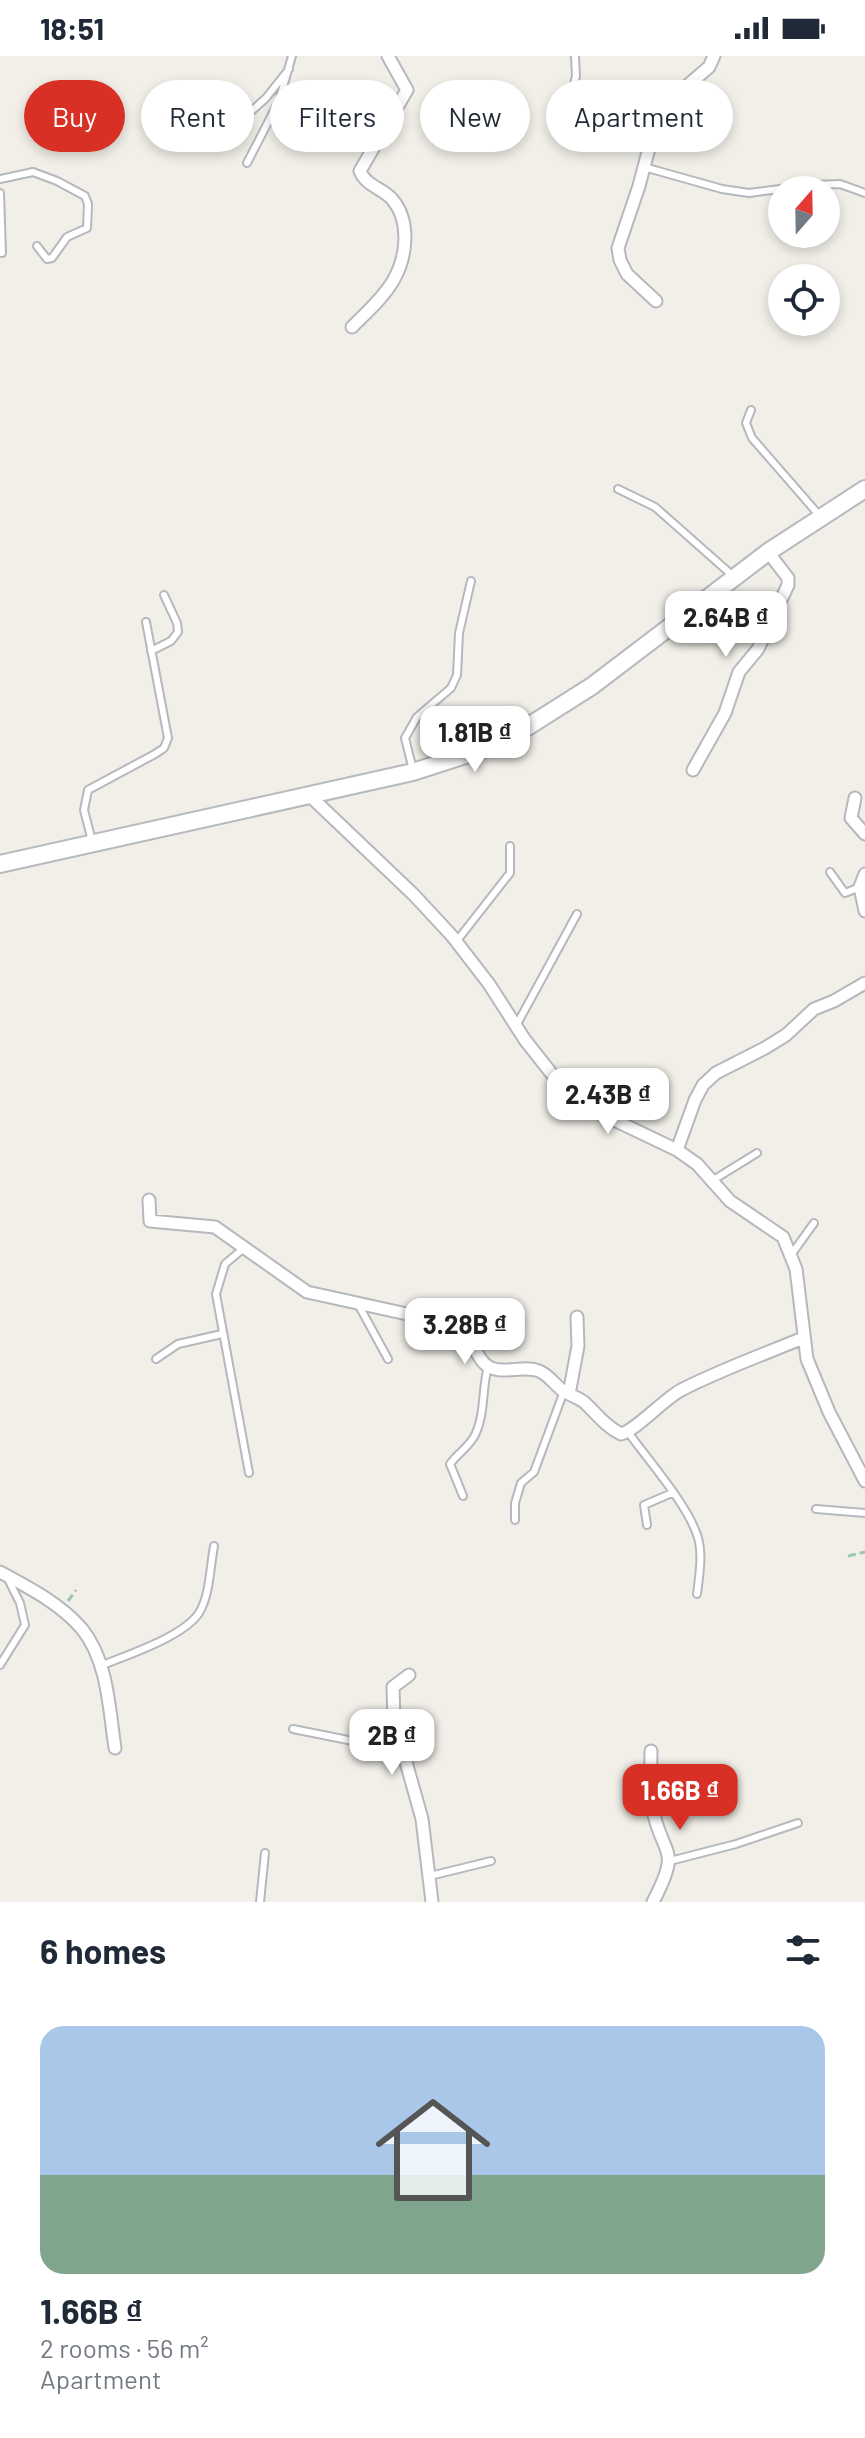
<!DOCTYPE html>
<html lang="en">
<head>
<meta charset="utf-8">
<style>
	body { margin:0; font-family:Barlow,sans-serif; background:#f2f2f3; color:#1f2937; height:100vh; display:flex; flex-direction:column; font-size:30px; white-space:nowrap }
	* { box-sizing:border-box; margin:0 }
	p { font-size:26px; color:#747a83 }
	.icon { flex:none; width:44px; height:44px; fill:none; stroke:currentColor; stroke-width:2; stroke-linecap:round; stroke-linejoin:round }
	.map { position:relative; height:1846px; overflow:hidden }
	.drawer { display:flex; flex-direction:column; background:#fff; flex:1 }
	.drawer>* { flex:none }
	.top-card { position:absolute; left:24px; top:24px; width:818px; height:72px; display:flex; gap:16px }
	.needle { width:52px; rotate:20deg }
	.tools { position:absolute; left:768px; top:120px; display:grid; gap:16px }
	.tools a { display:grid; place-items:center; width:72px; height:72px; border-radius:50%; background:#fff; box-shadow:0 4px 12px #0003; font-size:40px }
	.price { position:absolute; translate:-50% -68px; padding:0 18px; border-radius:16px; background:#fff; color:#222; font-size:26px; line-height:52px; filter:drop-shadow(0 2px 4px #0008) }
	.price::after { content:''; position:absolute; left:50%; top:48px; width:24px; height:18px; margin-left:-12px; background:inherit; clip-path:polygon(0 0,100% 0,50% 100%) }
	.price.on { background:#d93025; color:#fff }
	ul { padding:0; list-style:none }
	li { display:grid; align-content:center; gap:16px; height:424px; padding:0 40px }
	li+li { border-top:2px solid #e0e1e3 }
	li span { display:grid; place-items:center; height:248px; border-radius:24px; color:#555 }
	li>.icon { margin-inline-start:auto }
	span .icon { width:144px; height:144px; fill:#fffc; stroke-width:1 }
	li b { font-size:34px }
	h2 { display:flex; justify-content:space-between; align-items:center; height:96px; padding:0 40px; font-size:34px }
	.chip { padding:0 28px; border-radius:36px; background:#fff; box-shadow:0 4px 12px #0003; font-size:28px; line-height:72px }
	.chip.on { background:#d93025; color:#fff }
	.status { display:flex; justify-content:space-between; align-items:center; height:56px; padding:0 40px; background:#fff; direction:ltr }
	.status svg { height:22px; fill:currentColor }
	.map>svg:first-child { display:block }
	.lines { fill:none; stroke-linecap:round; stroke-linejoin:round }
	.lane-casing { stroke:#b5b8bc; stroke-width:10 }
	.street-casing { stroke:#b5b8bc; stroke-width:15 }
	.secondary-casing { stroke:#b6babf; stroke-width:20 }
	.path { stroke:#9cc7a9; stroke-width:3; stroke-dasharray:8 4; stroke-linecap:butt }
	.lane { stroke:#fff; stroke-width:6 }
	.street { stroke:#fff; stroke-width:11 }
	.secondary { stroke:#fff; stroke-width:16 }
</style>
</head>
<body>
<div class="status"><b>18:51</b><svg viewBox="0 0 49 12"><path d="M0 12V9h3v3zM5 12V6h3v6zM10 12V3h3v9zM15 12V0h3v12zM26 1h20v11H26zM47 4h2v5h-2z"/></svg></div>
<div class="map">
<svg width="865" height="1846" viewBox="0 0 865 1846">
	<rect width="100%" height="100%" fill="#f1efe8"/>
	<g class="lines">
		<defs>
			<path id="lane" d="M571,41L576,20L575,0
				M237,68L266,42L289,13
				M247,107L279,45L292,0
				M644,111L722,133L749,137L811,129L840,128L865,137
				M0,123L33,116L57,125L85,140L88,148L87,172L67,181L52,202L47,203L37,190
				M0,137L2,197
				M751,354L746,367L752,382L819,459
				M618,433L655,451L732,519
				M151,595L171,585L178,576L177,567L164,539
				M413,714L405,682L417,661L451,632L457,619L459,577L471,525
				M92,785L84,754L88,734L155,698L164,692L168,682L146,566
				M830,816L845,837L860,831
				M456,886L510,817V790
				M516,970L577,858
				M710,1126L757,1097
				M244,1192L225,1208L216,1238L249,1417
				M791,1199L814,1167
				M358,1248L388,1303
				M156,1303L178,1288L222,1278
				M628,1376C648,1404 689,1450 698,1482C703,1499 699,1521 697,1538
				M463,1440L450,1408C457,1398 469,1391 475,1379C485,1359 482,1332 488,1310
				M816,1453L865,1457
				M515,1464V1447L521,1427L534,1416L564,1335
				M647,1469L644,1449L672,1437
				M0,1609L25,1569L20,1547L8,1523
				M100,1610C127,1599 183,1581 199,1557C210,1539 210,1511 214,1490
				M293,1673L403,1695
				M670,1805L736,1788L798,1767
				M430,1820L491,1805
				M260,1846L265,1797"/>
			<path id="street" d="M656,245L627,218L620,204L618,192L639,130L659,54L709,11L714,0
				M352,271C366,257 383,242 393,225C407,201 411,165 392,143C382,132 366,130 360,115L407,34L388,0
				M693,714L725,657L739,616L758,593L788,529V522L768,496
				M309,739L414,839L452,880L489,928L525,984L559,1027L587,1051L677,1094L697,1108L730,1145L783,1181L796,1213L807,1303L829,1356L865,1425
				M855,742L851,762L865,778
				M865,818L860,831L865,855
				M677,1094L695,1044L703,1029L716,1017L765,992L786,979L814,953L834,945L865,927
				M149,1144L150,1165L215,1171L307,1236L457,1269C473,1277 472,1296 485,1308C499,1321 522,1308 539,1315C549,1319 554,1328 562,1334C569,1339 577,1341 584,1346C597,1358 605,1370 621,1378C635,1375 663,1344 681,1334C720,1314 762,1299 803,1282
				M569,1338L578,1290L577,1261
				M0,1516C28,1531 61,1548 82,1573C108,1605 109,1653 115,1692
				M409,1619L393,1631L394,1663L422,1763L432,1846
				M651,1695C651,1713 649,1733 652,1751C663,1803 682,1790 653,1846"/>
			<path id="secondary" d="M0,808L413,716L490,691L513,680L592,630L768,496L865,433"/>
		</defs>
		<use href="#lane" class="lane-casing"/>
		<use href="#street" class="street-casing"/>
		<use href="#secondary" class="secondary-casing"/>
		<path class="path" d="M848,1500L865,1496
			M68,1545L76,1534"/>
		<use href="#lane" class="lane"/>
		<use href="#street" class="street"/>
		<use href="#secondary" class="secondary"/>
	</g>
</svg>
<div class="tools">
<a><svg class="needle" viewBox="-14 -14 28 28"><path d="M0-13l5 13h-10z" fill="#e53935"/><path d="M0 13l5-13h-10z" fill="#747a83"/></svg></a>
<a><svg class="icon" aria-label="locate" viewBox="0 0 24 24"><circle cx="12" cy="12" r="6"/><path d="M12 2v4M12 18v4M2 12h4M18 12h4"/></svg></a>
</div>
<b class="price" style="left:726px;top:603px">2.64B ₫</b>
<b class="price" style="left:475px;top:718px">1.81B ₫</b>
<b class="price" style="left:608px;top:1080px">2.43B ₫</b>
<b class="price" style="left:465px;top:1310px">3.28B ₫</b>
<b class="price" style="left:392px;top:1721px">2B ₫</b>
<b class="price on" style="left:680px;top:1776px">1.66B ₫</b>
<div class="top-card">
<a class="chip on">Buy</a>
<a class="chip">Rent</a>
<a class="chip">Filters</a>
<a class="chip">New</a>
<a class="chip">Apartment</a>
</div>
</div>
<section class="drawer">
<h2>6 homes<svg class="icon" aria-label="filters" viewBox="0 0 24 24"><path d="M4 7h16M4 17h16"/><circle cx="9" cy="7" r="2"/><circle cx="15" cy="17" r="2"/></svg></h2>
<ul>
<li><span style="background:linear-gradient(#a9c7e8 60%,#7fa58c 0)"><svg class="icon" aria-label="home" viewBox="0 0 24 24"><path d="M3 11l9-7 9 7M6 9v11h12V9"/></svg></span><div><b>1.66B ₫</b><p>2 rooms · 56 m²</p><p>Apartment</p></div></li>
</ul>
</section>
</body>
</html>
